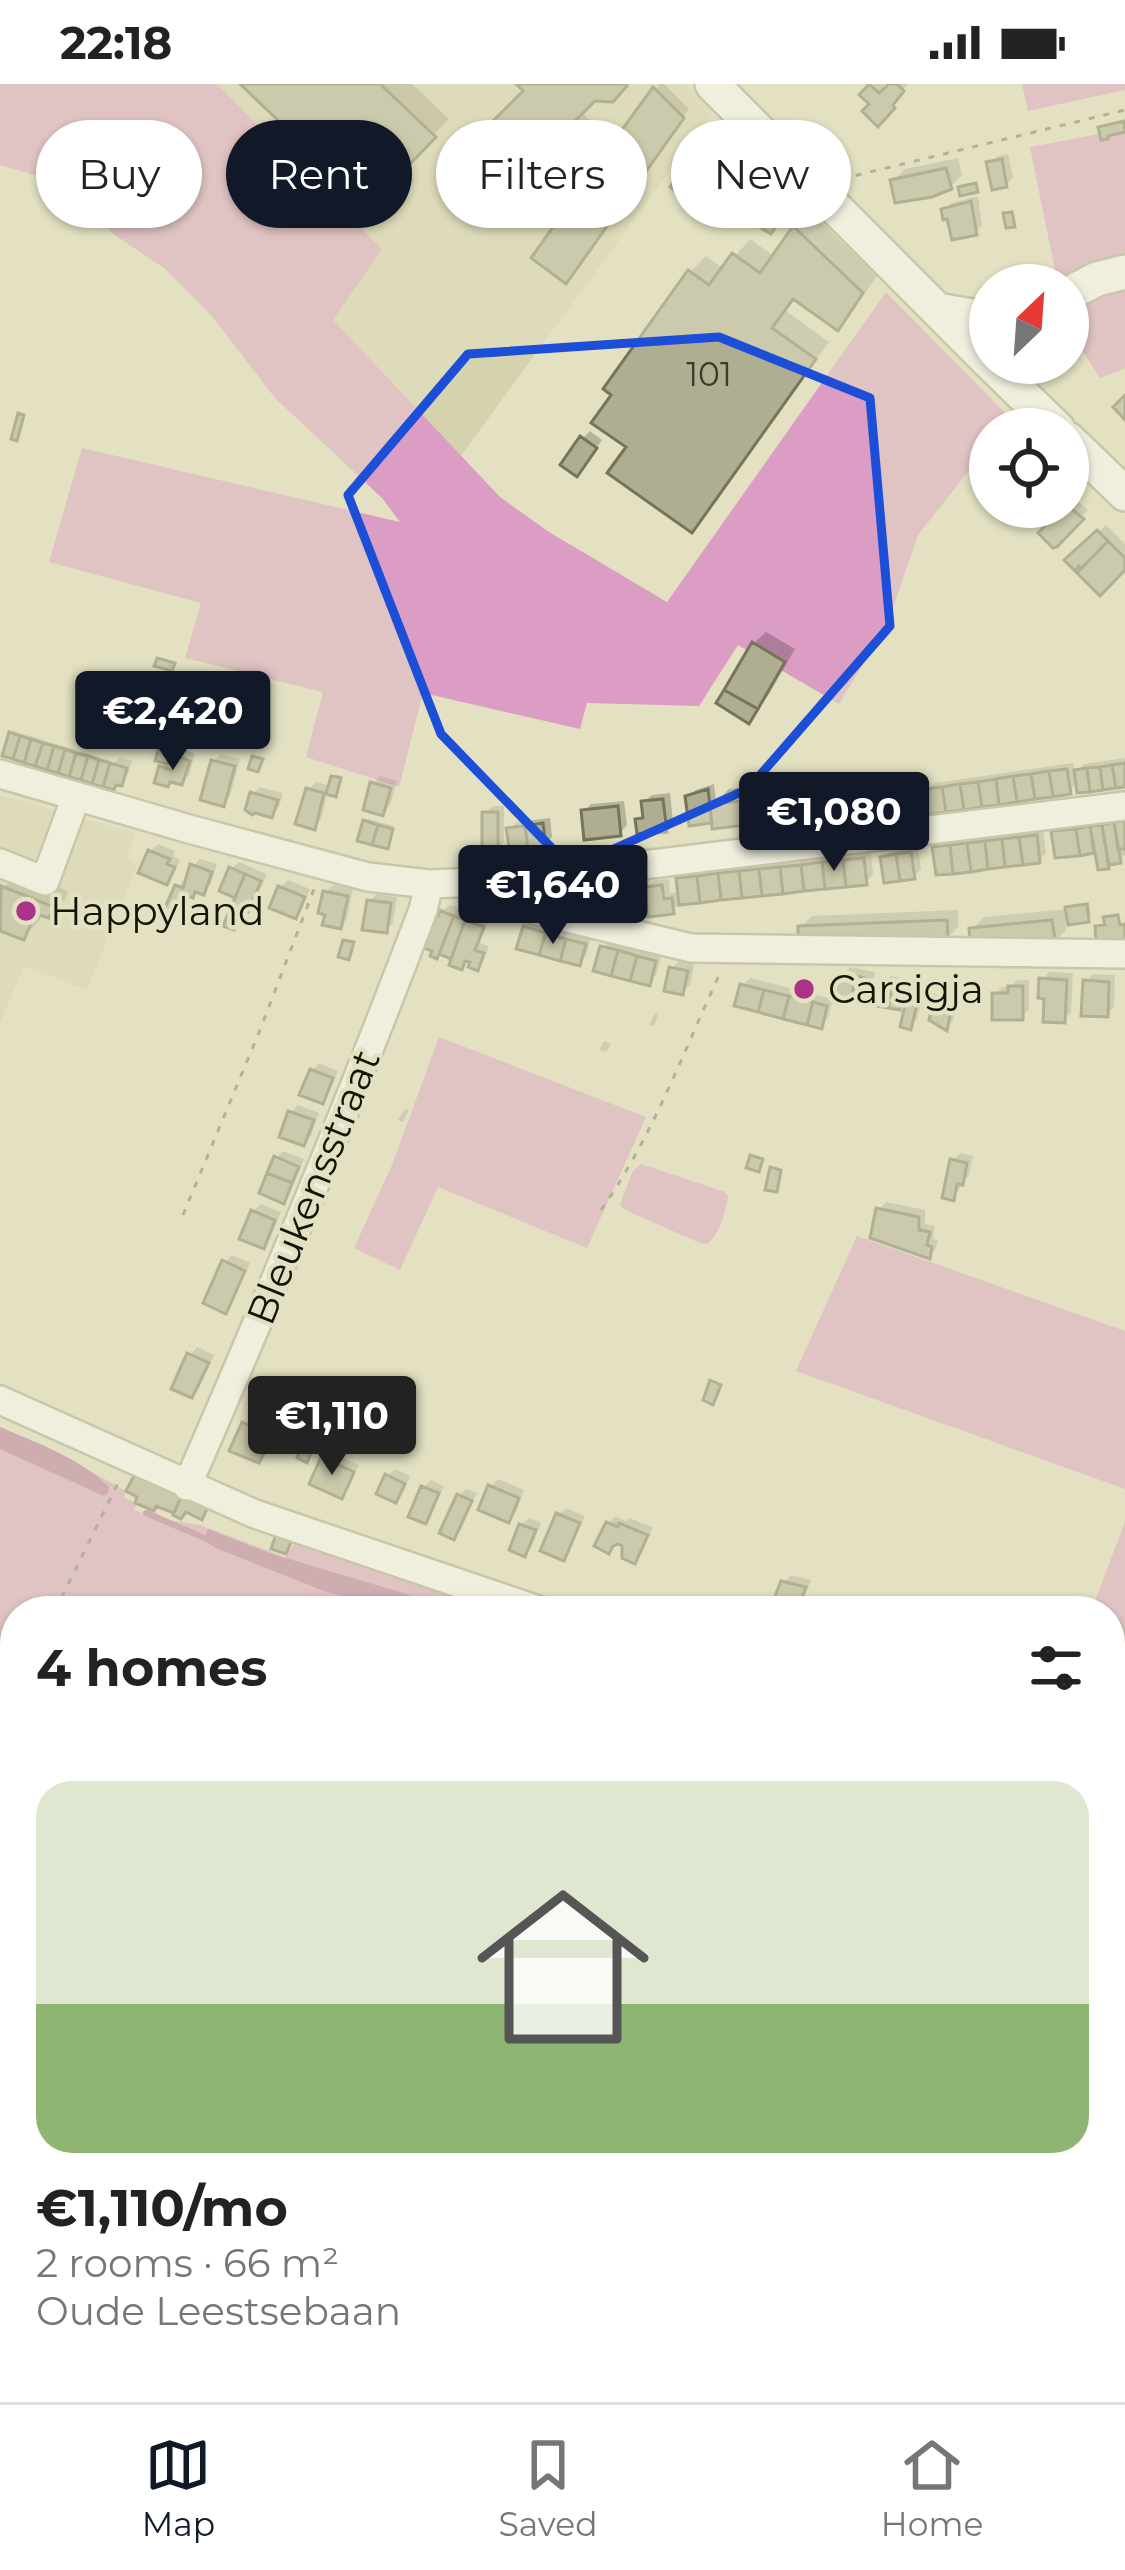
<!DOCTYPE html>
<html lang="en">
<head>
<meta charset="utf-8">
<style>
	body { margin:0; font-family:Montserrat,sans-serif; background:#f2f2f2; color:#222; height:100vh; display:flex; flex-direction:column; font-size:45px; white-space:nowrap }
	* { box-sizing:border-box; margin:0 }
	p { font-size:39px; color:#767676 }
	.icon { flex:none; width:66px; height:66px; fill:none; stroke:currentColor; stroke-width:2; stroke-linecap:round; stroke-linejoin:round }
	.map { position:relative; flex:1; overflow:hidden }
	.drawer { position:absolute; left:0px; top:1512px; width:1125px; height:807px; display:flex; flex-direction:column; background:#fff; border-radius:48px 48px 0 0; box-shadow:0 3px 9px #0004 }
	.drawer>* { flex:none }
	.guide { position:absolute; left:36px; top:36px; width:1053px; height:108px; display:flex; gap:24px }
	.needle { width:78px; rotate:25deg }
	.tools { position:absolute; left:969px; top:180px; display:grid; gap:24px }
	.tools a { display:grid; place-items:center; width:120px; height:120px; border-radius:50%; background:#fff; box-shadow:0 3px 9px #0004; font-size:60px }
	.price { position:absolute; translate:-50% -102px; padding:0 27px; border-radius:12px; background:#111827; color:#fff; font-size:39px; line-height:78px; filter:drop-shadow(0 3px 6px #0008) }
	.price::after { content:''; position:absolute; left:50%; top:72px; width:36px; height:27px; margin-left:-18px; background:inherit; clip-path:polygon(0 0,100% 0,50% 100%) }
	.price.selected { background:#222; color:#fff }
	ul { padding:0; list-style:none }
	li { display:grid; align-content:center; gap:24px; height:636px; padding:0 36px }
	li+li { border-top:3px solid #e0e0e0 }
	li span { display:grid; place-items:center; height:372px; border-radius:36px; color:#555 }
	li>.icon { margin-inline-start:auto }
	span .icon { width:216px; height:216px; fill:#fffc; stroke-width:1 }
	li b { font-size:51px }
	h2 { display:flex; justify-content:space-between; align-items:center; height:144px; padding:0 36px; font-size:51px }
	.tag { padding:0 42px; border-radius:54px; background:#fff; box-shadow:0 3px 9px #0004; font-size:42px; line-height:108px }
	.tag.selected { background:#111827; color:#fff }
	.status { display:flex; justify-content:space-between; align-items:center; height:84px; padding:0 60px; background:#fff; direction:ltr }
	.status svg { height:33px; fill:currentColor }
	.menu { display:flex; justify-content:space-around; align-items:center; height:168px; border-top:3px solid #e0e0e0; background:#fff; font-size:33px; color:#767676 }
	.menu a { display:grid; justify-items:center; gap:6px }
	.menu .selected { color:#111827 }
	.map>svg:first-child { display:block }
	.built { fill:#d5d3ae }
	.green { fill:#db9dc3 }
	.water { fill:#b16d99 }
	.shadow { fill:#0003 }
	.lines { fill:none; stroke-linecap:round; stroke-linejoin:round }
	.stream { stroke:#b16d99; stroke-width:6 }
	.building { fill:#b0ae91; stroke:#767459; stroke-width:3 }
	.minor-casing { stroke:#a8a689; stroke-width:32 }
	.major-casing { stroke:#a8a689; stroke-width:38 }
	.path { stroke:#787763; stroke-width:3; stroke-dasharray:6 9; stroke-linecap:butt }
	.minor { stroke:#fff; stroke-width:27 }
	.major { stroke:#fff; stroke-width:33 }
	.marked { fill:none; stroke:#1d4ed8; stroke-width:9; stroke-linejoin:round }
	.poi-dot { fill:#aa3287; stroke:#e3e1c2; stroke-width:4.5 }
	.labels { text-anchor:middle; stroke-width:9; stroke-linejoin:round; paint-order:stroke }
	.number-label { font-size:33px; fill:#3b3a2b }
	.poi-label { font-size:39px; fill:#141409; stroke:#e3e1c2; text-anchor:start }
	.street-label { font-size:39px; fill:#141409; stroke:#e3e1c2 }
</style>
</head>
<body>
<div class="status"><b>22:18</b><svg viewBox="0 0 49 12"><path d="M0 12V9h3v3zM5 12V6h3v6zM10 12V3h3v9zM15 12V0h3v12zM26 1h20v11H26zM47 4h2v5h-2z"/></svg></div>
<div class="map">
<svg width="1125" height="2318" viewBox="0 0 1125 2318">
	<rect width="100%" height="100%" fill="#e3e1c2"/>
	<path class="built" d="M217,0H685L713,28L460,373L332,236L381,164Z
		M0,711L136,749L126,775L137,781L87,906L24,882L0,939Z"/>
	<path class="green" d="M0,0H217L382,165L333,236L500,413L549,448L667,518L886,208L1010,334L1001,345H990V360L918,451L887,541L839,620L738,561L699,622L587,619L580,645L423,609L399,703L306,673L323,608L185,574L201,519L49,478L82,364L400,438L382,414L275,314L211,231L164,184L116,152L49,95L0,81Z
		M1022,0H1125V6L1028,27Z
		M1125,45V284L1100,294L1068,245V201H1058L1030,63Z
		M439,953L646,1033L587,1164L438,1103L400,1186L354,1164L392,1081Z
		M641,1080L725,1108L728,1112C726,1127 720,1150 707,1160L700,1159L623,1125L620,1120L633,1087Z
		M857,1152L1125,1247V1405L796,1287Z
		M0,1343L55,1367L126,1407L124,1414L137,1419L134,1426L144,1430L147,1425L170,1436L200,1441L285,1473L300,1452L524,1527H15V2304H1110V1695L1125,1700V2318H0Z
		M1125,1438V1671L1110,1666V1527H1091Z"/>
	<path class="water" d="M0,1343C37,1359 80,1374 109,1403L108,1409L104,1412L0,1365Z
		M208,1445L269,1469L463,1527H398L380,1523L324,1507L218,1465L204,1457Z"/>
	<path class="shadow" d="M245,0H412L449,35L408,77L397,67Z
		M520,0H626L594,14L581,27L591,37L571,57L561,46L536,71L546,82L504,124L527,7Z
		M660,0H664L689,25L573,189L587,102L584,77L592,70L603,77Z
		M874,0H884L888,4L893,0H908L898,12L900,14L878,38L873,20L863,11Z
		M710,57L743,81L717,121L703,64Z
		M1008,70L1013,93L1006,101L990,79L997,72Z
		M958,74L962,91L950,103L893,97L905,85Z
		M763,103L790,120L778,139L756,110Z
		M978,112L982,141L975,148L944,126L951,119Z
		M811,128L877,192L853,227L837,243L796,213L786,227L829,258L707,429L691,445L630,363L690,188L706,172L724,185L750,155L775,173L796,144Z
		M590,347L602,356L584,382L583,354Z
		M1075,415L1088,426L1056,460L1068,421Z
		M1106,441L1125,460V482L1086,484L1068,476Z
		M766,548L795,565L769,610L748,636L754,559Z
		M174,640L182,642L174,670L168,676L177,679L186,667L195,669L189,691L182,698L172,695L167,700L158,697L162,684L168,677L159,675L167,647Z
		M14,647L111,677L108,686L120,673L132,677L128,691L121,699L11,650Z
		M221,670L240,675L230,712L223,720L214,677Z
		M1125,674V700L1078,698L1069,707L930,720L922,728L909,709L917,702L927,700L928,706L935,699L1073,679L1075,689L1084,680Z
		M336,690L342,692L337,706L328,708L321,735L314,743L309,705L316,698L331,702Z
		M380,692L397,697L390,721L383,728L373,699Z
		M806,699L807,706L834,703L838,733L831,741L808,730L780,734L778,719L761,736L715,741L688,713L696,706L714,700L716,718L729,705L771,701L774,712L784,702Z
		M260,703L283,709L279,723L272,730L253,710Z
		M882,707L884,726L877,733L846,718L854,710Z
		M670,709L673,738L665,745L639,736L645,729L644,718L652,711Z
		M624,717L627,741L620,749L584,728L591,720Z
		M492,722H504V758L497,766L485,730Z
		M1125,732V771L1119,776L1113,777L1108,783L1097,766L1057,771L1054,748L1061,740Z
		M550,734L552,753L545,760L510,745L517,738Z
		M368,735L394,742L389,759L365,738Z
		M1043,745L1046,769L1039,776L936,764L943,757Z
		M158,760L175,767L173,772L180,776L174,790L167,798L150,767Z
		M918,762L921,785L914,792L883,774L890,766Z
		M871,768L873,790L866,798L680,820L672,827L648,804L655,796L669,795L670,809L680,808L679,795L686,788Z
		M200,775L217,780L211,800L204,807L185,808L182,819L174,826L178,803L185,795L188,796L193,782Z
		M239,778L267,790L255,817L245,824L240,835L233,843L239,813L231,785Z
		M20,788L68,807L65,815L49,831L43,829L39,837L23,853L0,843V801L4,803Z
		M288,796L310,805L302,824L295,831L281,803Z
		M626,800L628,815L621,822L591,811L598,804Z
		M333,801L353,805L347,835L340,842L326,808Z
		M377,810L397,813L393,839L386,846L369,817Z
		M1089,818L1091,832L1065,838L1066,846L1055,858L972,845L984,833L1067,825L1071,821Z
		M450,821L489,836L480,859L489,862L484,876L477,883L469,875L461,882L455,873L441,868L437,872L434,831L441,824L445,825Z
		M958,826V843L947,854L935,850L801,843L812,832Z
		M532,837L591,853L586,872L579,879L525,844Z
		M610,856L662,870L656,891L649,899L603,863Z
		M679,877L694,881L690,901L682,908L672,885Z
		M850,883L875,888L870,907L863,915L843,890Z
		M1049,888L1073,889L1071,928L1064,936L1047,912L1042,896Z
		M1093,890L1115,891L1114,923L1107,930L1086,898Z
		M891,892L910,896L907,909L919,897L926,899L917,935L910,943V911L899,923L884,900Z
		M750,894L833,915L828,934L821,941L743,901Z
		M1018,896H1029V925L1021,933L995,911L1002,903H1010Z
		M944,906L959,909L953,937L946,944L937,914Z
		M655,929H658L655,941L649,942Z
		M604,957L611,960L606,968L599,966Z
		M319,979L338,987L329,1009L322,1017L312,987Z
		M298,1021L319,1029L311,1052L304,1059L291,1029Z
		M405,1025L409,1026L403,1038L398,1036Z
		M283,1067L304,1075L290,1109L283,1116L276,1074Z
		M960,1069L973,1072L969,1091L953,1114V1076Z
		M886,1118L925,1126V1140L935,1142L933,1155L938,1156L936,1164L929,1172L879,1126Z
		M261,1120L281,1128L270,1155L263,1162L253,1127Z
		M232,1171L250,1179L232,1219L225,1226V1178Z
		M197,1263L214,1271L199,1304L192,1311L190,1271Z
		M251,1333L277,1345L265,1368L258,1376L244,1340Z
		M331,1368L359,1381L349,1404L342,1411L324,1375Z
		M395,1385L410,1392L403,1408L396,1415L387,1392Z
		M498,1395L524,1406L516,1428L508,1435L491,1403Z
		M431,1396L444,1402L432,1429L425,1437L424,1403Z
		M466,1405L477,1409L461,1445L454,1452L459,1412Z
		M566,1424L585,1432L570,1466L563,1473L559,1431Z
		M615,1432L626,1437L629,1434L653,1443L642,1469L635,1476L608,1440Z
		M529,1434L541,1439L532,1462L525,1469L521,1441Z
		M791,1491L811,1496L802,1520L795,1527L783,1499Z"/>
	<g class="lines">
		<path class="stream" d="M146,1429L209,1456
			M0,2035L15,2041
			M534,2304L537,2318
			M300,2318L307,2304
			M927,2318L934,2304"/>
	</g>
	<path class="building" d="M240,0H380L436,53L408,82L397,71L357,112Z
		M516,0H627V2L613,18L595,17L576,36L586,46L571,61L561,51L531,80L542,91L504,128L458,79L491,39L523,7Z
		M869,0L879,9L889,0H897L904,7L893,21L895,24L878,43L862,27L869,20L859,11Z
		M653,3L684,34L566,200L531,174L582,102L568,94L582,75L595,83Z
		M1124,37L1125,48L1108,52V55L1101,56L1098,43Z
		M701,62L738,89L710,132L700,125L687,123L681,117L680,111L670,103Z
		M1002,75L1007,103L992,106L986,78Z
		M946,84L952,105L932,113L895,119L890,96Z
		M976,99L978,108L960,112L958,103Z
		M753,108L769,118L755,140L740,130Z
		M971,117L977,151L952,156L947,135L943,136L941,125Z
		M769,118L785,128L771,150L755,140Z
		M1012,128L1015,143L1006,144L1003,129Z
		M793,142L863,209L838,247L793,215L772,244L816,275L692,449L607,389L626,363L591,339L611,311L603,305L688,186L709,201L732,169L760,189Z
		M1125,311V336L1113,323Z
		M18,329L24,331L17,357L11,355Z
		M580,352L597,364L577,393L560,381Z
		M1068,422L1084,435L1057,463L1053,464L1038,449L1062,423Z
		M1097,446L1108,457L1082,484L1079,482L1075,487L1064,476Z
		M1108,457L1125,474V486L1100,512L1077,489Z
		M752,558L785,578L758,625L724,606Z
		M157,574L175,579L172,587L154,582Z
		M724,606L758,625L749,640L716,619Z
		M144,626L163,632L159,646L140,640Z
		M164,646L177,650L168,680L155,677Z
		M9,648L20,652L13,675L2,672Z
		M20,652L31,655L24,679L13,675Z
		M31,655L43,659L35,682L24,679Z
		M43,659L54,662L47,686L35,682Z
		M54,662L65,665L58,689L47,686Z
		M65,665L76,669L69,693L58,689Z
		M76,669L88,672L81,696L69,693Z
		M88,672L99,676L92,700L81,696Z
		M176,672L190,677L182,701L170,698L168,703L154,699L159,682L172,686Z
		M252,672L263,675L258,688L248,685Z
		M99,676L110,679L103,703L92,700Z
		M211,676L235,682L224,723L200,716Z
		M110,679L127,684L122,702L116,701L114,706L103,703Z
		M1125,679V703L1116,704L1112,681Z
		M1112,681L1116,704L1103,706L1100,683Z
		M1100,683L1103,706L1090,708L1087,684Z
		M1087,684L1090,708L1077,709L1074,686Z
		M1067,685L1071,710L1053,713L1049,687Z
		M1049,687L1053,713L1035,715L1031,690Z
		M1031,690L1035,715L1017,718L1013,692Z
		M331,692L341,694L336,713L326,710Z
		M1013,692L1017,718L999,721L996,695Z
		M996,695L999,721L982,723L978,698Z
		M370,698L391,704L383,732L363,726Z
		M978,698L982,723L964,726L960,700Z
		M960,700L964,726L946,728L942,703Z
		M942,703L946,728L928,731L925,705Z
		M306,704L324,709L315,746L295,740Z
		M708,705L712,739L689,742L685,712Z
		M799,705L803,734L777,737L774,708Z
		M921,706L924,731L909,732L906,708Z
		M250,708L278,716L272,734L255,729L252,731L245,726Z
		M828,708L832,743L807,747L803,711Z
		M875,712L878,736L862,738L859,714Z
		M859,714L862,738L846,740L843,716Z
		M663,715L667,748L637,750L635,735L643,734L641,717Z
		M755,716L762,739L712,745L710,720Z
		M618,722L621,752L584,756L581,726Z
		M482,728H498V769H482Z
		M363,736L378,741L372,761L357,757Z
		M1125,737V765H1118L1114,738Z
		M1114,738L1121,779L1109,781L1102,741Z
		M543,739L546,763L528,765L525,742Z
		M378,741L393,745L388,765L372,761Z
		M1102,741L1109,785L1098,786L1090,742Z
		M525,742L528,765L510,768L506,744Z
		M1090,742L1094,769L1080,772L1076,745Z
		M1076,745L1080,772L1055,774L1051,747Z
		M1037,751L1040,779L1023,781L1019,753Z
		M1019,753L1023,781L1005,783L1002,755Z
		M1002,755L1005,783L988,785L985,757Z
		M985,757L988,785L971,788L967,759Z
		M967,759L971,788L953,790L950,761Z
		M950,761L953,790L936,791L932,763Z
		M148,766L170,775L167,780L175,783L167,801L138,789Z
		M911,768L915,795L900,797L896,770Z
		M896,770L900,797L884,799L880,773Z
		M864,774L867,801L846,803L843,776Z
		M843,776L846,803L825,805L822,778Z
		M822,778L825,805L804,807L801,781Z
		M190,780L212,788L204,811L195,808L193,814L182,810L175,830L164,826L175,801L183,804Z
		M801,781L804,807L783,810L780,783Z
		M229,783L245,790L235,814L219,807Z
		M780,783L783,810L762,812L759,785Z
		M759,785L762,812L742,814L739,787Z
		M739,787L742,814L721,816L718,789Z
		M718,789L721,816L700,819L697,792Z
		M245,790L261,797L248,828L243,826L234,846L223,842Z
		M697,792L700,819L679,821L676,794Z
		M662,801L664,815L672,814L674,830L648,833L644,803Z
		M1,802L54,823L49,834L35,830L24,856L0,847Z
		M278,802L305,813L296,835L269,824Z
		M620,806L622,825L590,830L587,810Z
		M323,807L348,812L341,845L322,841L325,831L318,829Z
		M367,816L391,819L387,849L362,846Z
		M1087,820L1089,838L1068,841L1065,823Z
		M440,827L454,832L437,875L430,872L432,867L419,862L431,829L438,832Z
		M1118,831L1120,841L1125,840V856L1096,860L1095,842L1105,841L1103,833Z
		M454,832L465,836L451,875L439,870Z
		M465,836L484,843L475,866L484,869L478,887L468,883L470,878L465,877L462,886L449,881Z
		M947,836L948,857L933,858L932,853L798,858V842Z
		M1052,836L1056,861L970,860L969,844Z
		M523,842L546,849L539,871L516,865Z
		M546,849L566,855L560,877L539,871Z
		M566,855L586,860L580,882L560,877Z
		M343,856L354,858L349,876L338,873Z
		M600,862L618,866L611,892L593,887Z
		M618,866L637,872L630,897L611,892Z
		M637,872L656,877L650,902L630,897Z
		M669,883L688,887L683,911L664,907Z
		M840,889L856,892L851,915L835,912Z
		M856,892L869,895L864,918L851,915Z
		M1039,894L1067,896L1065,939L1043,938L1044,915L1038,914Z
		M1083,896L1109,898L1108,933L1081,932Z
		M881,898L893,900L888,924L877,922Z
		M740,900L764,906L758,928L734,922Z
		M893,900L904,903L900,926L888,924Z
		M1008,902H1023V936H992V909H1008Z
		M909,903L920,906L911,946L900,943Z
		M764,906L789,912L783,935L758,928Z
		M789,912L813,918L807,941L783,935Z
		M934,912L953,916L947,947L929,936Z
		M813,918L827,922L822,945L807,941Z
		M310,985L333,994L323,1020L299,1011Z
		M288,1027L314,1036L304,1062L279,1053Z
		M750,1071L763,1075L759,1088L746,1084Z
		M274,1072L299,1083L292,1099L267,1089Z
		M950,1075L967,1079L963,1101L957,1100L954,1117L942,1114Z
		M770,1083L781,1086L777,1108L765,1106Z
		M267,1089L292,1099L284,1120L259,1109Z
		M876,1124L919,1133V1146L930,1148L927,1161L932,1163L930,1175L870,1154Z
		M251,1126L275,1136L264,1165L239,1155Z
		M222,1176L245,1187L226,1230L203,1219Z
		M187,1269L209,1279L192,1314L171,1305Z
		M710,1296L721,1301L713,1321L703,1316Z
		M242,1338L272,1353L259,1379L229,1367Z
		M303,1359L313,1364L307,1379L297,1374Z
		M321,1373L354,1388L342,1415L309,1400Z
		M136,1388L183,1408L174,1429L156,1422L154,1427L135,1419L137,1413L126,1407Z
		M385,1390L405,1400L396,1419L376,1410Z
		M488,1401L519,1414L509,1439L478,1426Z
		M421,1402L439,1409L426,1440L408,1433Z
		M183,1408L209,1420L202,1436L186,1428L181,1435L173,1431Z
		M457,1410L472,1417L454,1456L439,1449Z
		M556,1429L580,1439L564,1477L540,1467Z
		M606,1438L618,1443L619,1439L648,1451L635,1480L622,1474V1462L618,1460L613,1462L609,1470L594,1462Z
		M519,1440L536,1446L525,1473L509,1466Z
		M276,1450L292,1456L286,1470L271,1465Z
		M781,1497L806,1503L797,1527H788L789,1525L774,1519L771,1522Z"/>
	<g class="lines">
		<defs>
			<path id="minor" d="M0,690L189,745L368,793L429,800L513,797L1125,722
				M0,779L45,797L76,713
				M513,797L518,818L530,825L691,864L1125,870
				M0,1316L255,1430L541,1527
				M187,1402C270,1212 349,1021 423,826L429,800
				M1110,1683L1125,1687"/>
			<path id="major" d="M712,0L990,279
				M1068,210L1097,195L1125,188
				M937,226L990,235
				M990,279L1058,345
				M1068,355L1125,410"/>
		</defs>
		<use href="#minor" class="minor-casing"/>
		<use href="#major" class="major-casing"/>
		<path class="path" d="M841,95L1125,26
			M601,1126C652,1054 683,969 720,889
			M183,1131L260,946L316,800
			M55,1527L121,1393
			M0,1635L15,1605
			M1110,1740L1125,1745
			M0,2010L15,2015
			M554,2304L558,2318
			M0,2317L3,2318
			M104,2318L131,2304"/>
		<use href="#minor" class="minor"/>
		<use href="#major" class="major"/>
	</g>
	<path d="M0 0H1125V2318H0ZM719,253L870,314L890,542L748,705L571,784L441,650L348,411L468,270Z" fill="#e3e1c2" fill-opacity=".55" fill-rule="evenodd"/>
	<path class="marked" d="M719,253L870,314L890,542L748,705L571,784L441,650L348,411L468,270Z"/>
	<g class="poi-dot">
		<circle cx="26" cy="827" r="12"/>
		<circle cx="804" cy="905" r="12"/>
	</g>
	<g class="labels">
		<g class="number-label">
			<text x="709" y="302">101</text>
		</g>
		<g class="poi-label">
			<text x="50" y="841">Happyland</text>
			<text x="828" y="919">Carsigja</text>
		</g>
		<g class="street-label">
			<text transform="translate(313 1103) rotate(-68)" y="14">Bleukensstraat</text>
		</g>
	</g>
</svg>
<div class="tools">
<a><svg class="needle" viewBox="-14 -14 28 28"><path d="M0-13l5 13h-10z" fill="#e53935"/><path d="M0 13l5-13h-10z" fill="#767676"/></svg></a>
<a><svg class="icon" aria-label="locate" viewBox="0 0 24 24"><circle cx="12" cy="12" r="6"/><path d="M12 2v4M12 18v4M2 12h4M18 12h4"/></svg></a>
</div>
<b class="price" style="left:173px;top:689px">€2,420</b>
<b class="price" style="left:834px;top:790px">€1,080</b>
<b class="price" style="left:553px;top:863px">€1,640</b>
<b class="price selected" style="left:332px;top:1394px">€1,110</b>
<div class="guide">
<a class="tag">Buy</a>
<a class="tag selected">Rent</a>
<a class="tag">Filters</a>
<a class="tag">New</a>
</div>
<section class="drawer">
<h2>4 homes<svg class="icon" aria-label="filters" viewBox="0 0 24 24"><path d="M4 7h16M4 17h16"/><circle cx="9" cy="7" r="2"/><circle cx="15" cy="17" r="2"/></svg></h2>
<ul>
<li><span style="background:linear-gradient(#dfe7d0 60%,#8fb573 0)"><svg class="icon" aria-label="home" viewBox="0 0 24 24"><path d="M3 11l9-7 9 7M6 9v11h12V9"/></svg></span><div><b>€1,110/mo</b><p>2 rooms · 66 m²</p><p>Oude Leestsebaan</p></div></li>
</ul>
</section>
</div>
<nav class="menu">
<a class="selected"><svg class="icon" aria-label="map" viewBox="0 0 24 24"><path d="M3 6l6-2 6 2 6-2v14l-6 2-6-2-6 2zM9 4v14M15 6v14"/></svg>Map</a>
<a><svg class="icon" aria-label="saved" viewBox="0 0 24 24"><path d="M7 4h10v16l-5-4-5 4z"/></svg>Saved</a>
<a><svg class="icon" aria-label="home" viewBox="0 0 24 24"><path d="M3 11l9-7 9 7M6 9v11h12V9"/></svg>Home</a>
</nav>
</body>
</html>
